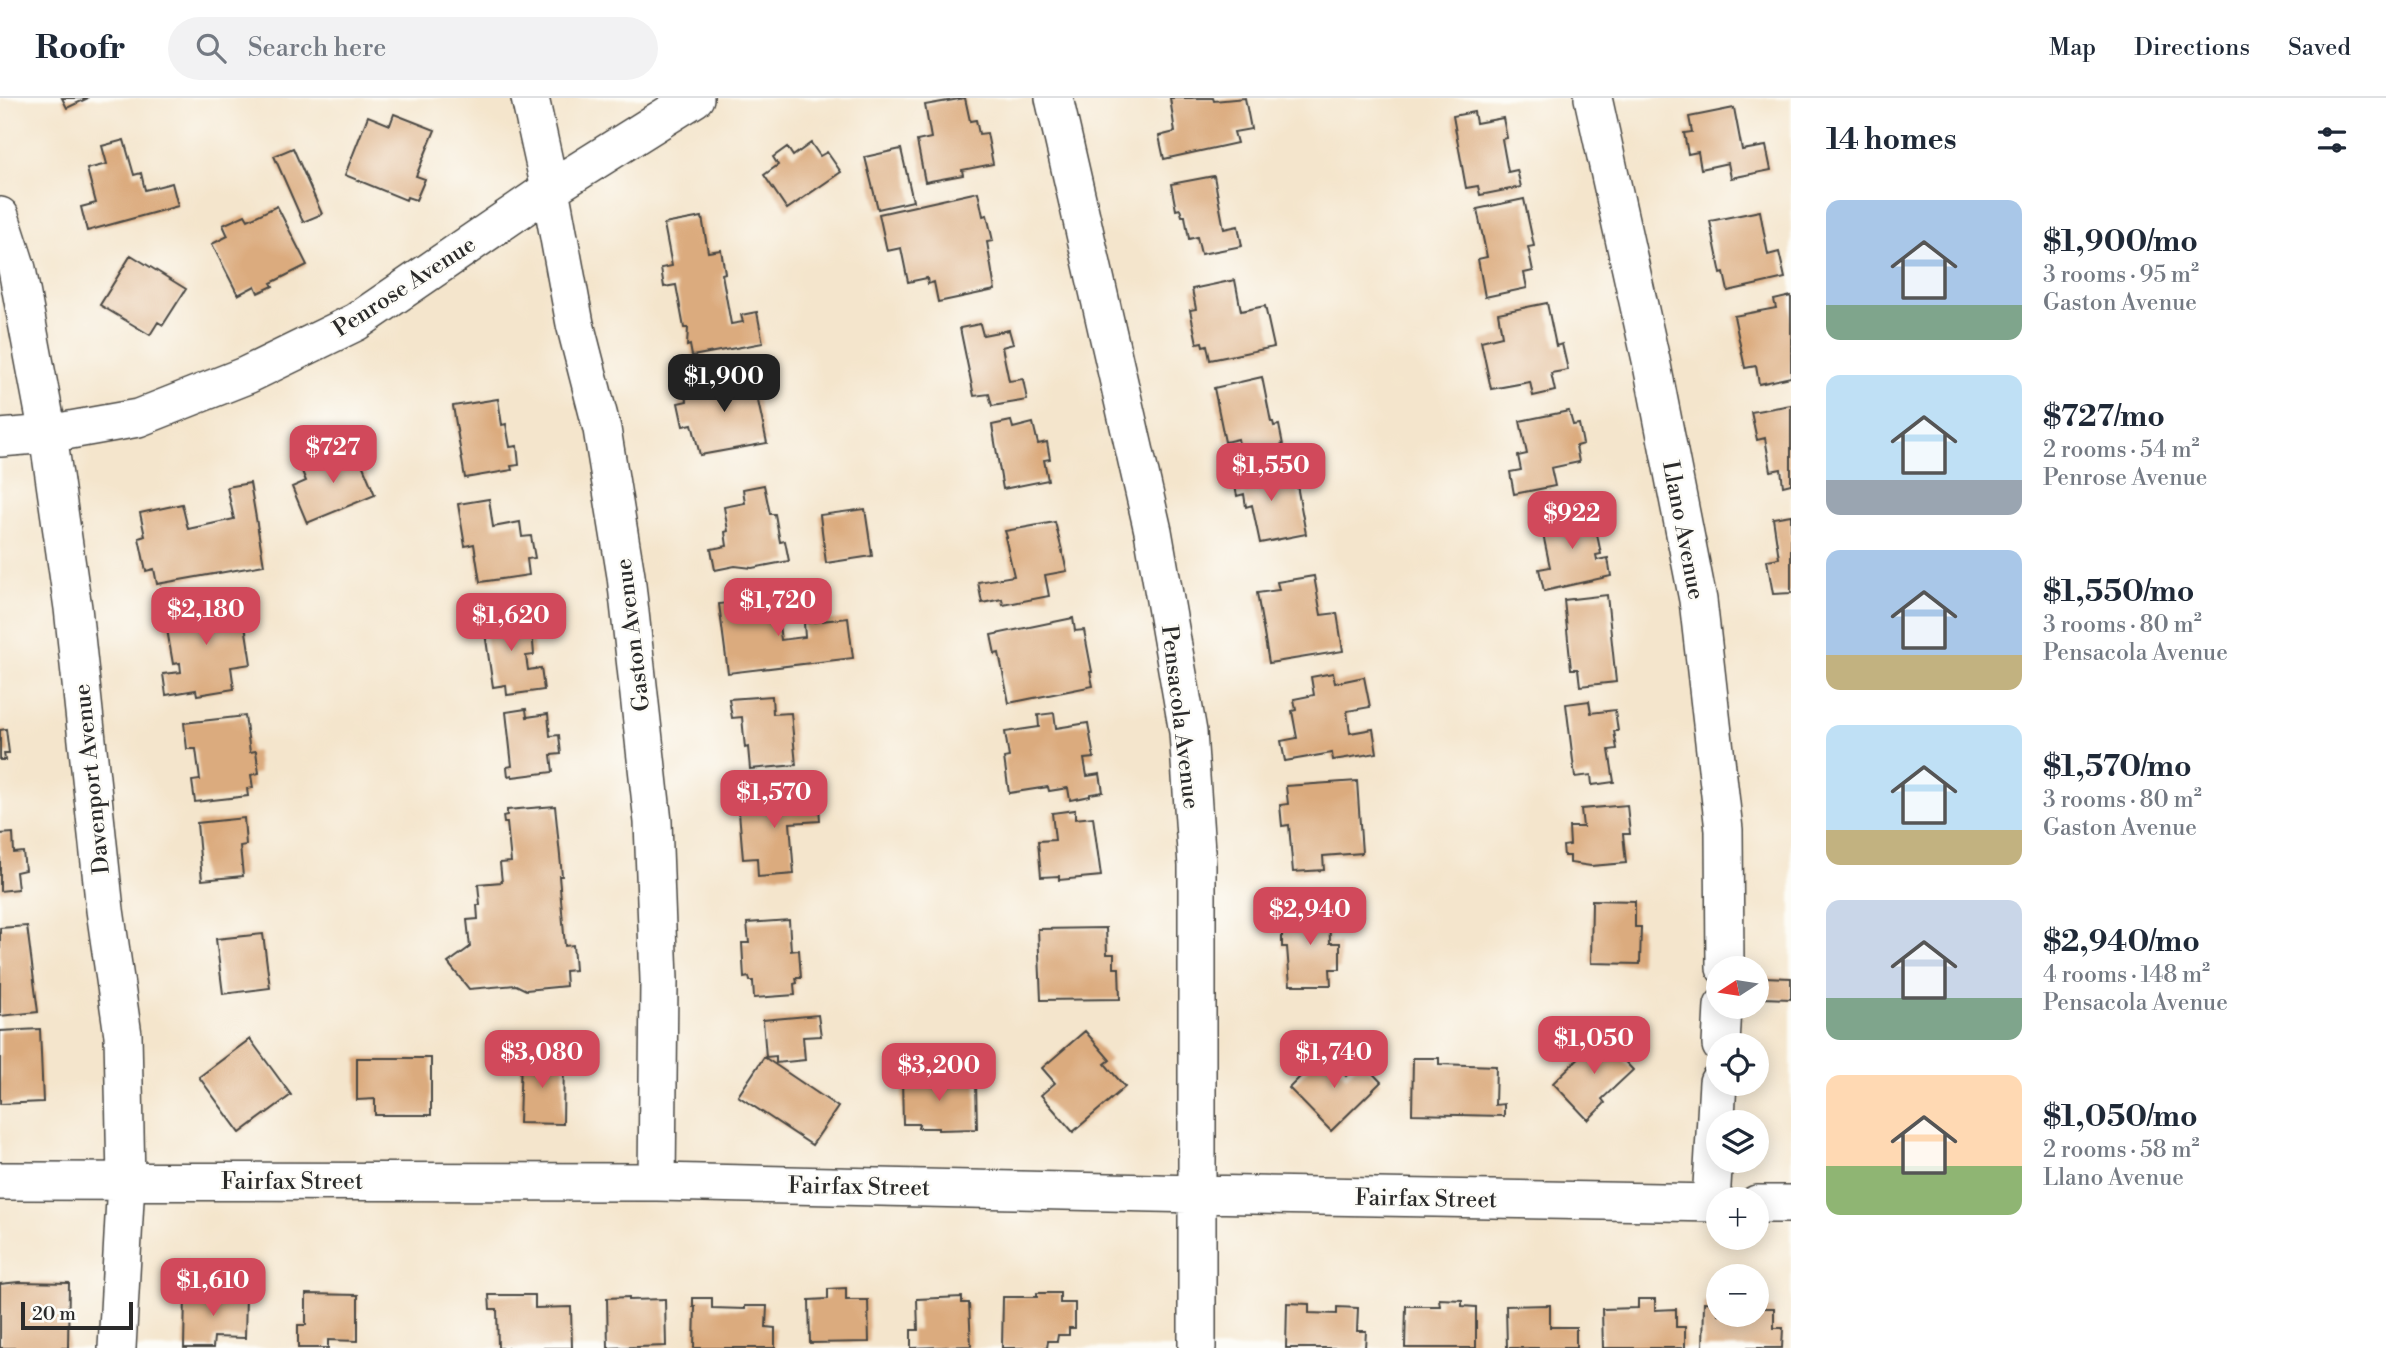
<!DOCTYPE html>
<html lang="en">
<head>
<meta charset="utf-8">
<style>
	body { margin:0; font-family:"Libre Bodoni",serif; background:#f2f2f3; color:#1f2937; height:100vh; display:flex; flex-direction:column; font-size:26px; white-space:nowrap }
	* { box-sizing:border-box; margin:0 }
	p { font-size:23px; color:#747a83 }
	.icon { flex:none; width:38px; height:38px; fill:none; stroke:currentColor; stroke-width:2; stroke-linecap:round; stroke-linejoin:round }
	.map { position:relative; flex:1; overflow:hidden }
	.drawer { display:flex; flex-direction:column; background:#fff; width:595px }
	.drawer>* { flex:none }
	.needle { width:46px; rotate:258deg }
	.tools { position:absolute; left:1706px; top:858px; display:grid; gap:14px }
	.tools a { display:grid; place-items:center; width:63px; height:63px; border-radius:50%; background:#fff; box-shadow:0 4px 18px #0003; font-size:35px }
	.scale { position:absolute; left:21px; bottom:18px; width:112px; box-sizing:border-box; padding-left:7px; border:4px solid #2b2b2b; border-top:0; font-size:19px; line-height:24px; white-space:nowrap; color:#2b2b2b; -webkit-text-stroke:5px #fdfcf7; paint-order:stroke }
	.price { position:absolute; translate:-50% -60px; padding:0 16px; border-radius:14px; background:#d1495b; color:#fff; font-size:23px; line-height:46px; filter:drop-shadow(0 2px 4px #0008) }
	.price::after { content:''; position:absolute; left:50%; top:42px; width:21px; height:16px; margin-left:-10px; background:inherit; clip-path:polygon(0 0,100% 0,50% 100%) }
	.price.on { background:#222; color:#fff }
	ul { padding:0; list-style:none }
	li { display:flex; align-items:center; gap:21px; height:175px; padding:0 35px }
	li span { display:grid; place-items:center; flex:none; width:196px; height:140px; border-radius:14px; color:#555 }
	li>.icon { margin-inline-start:auto }
	span .icon { width:84px; height:84px; fill:#fffc; stroke-width:1 }
	li b { font-size:30px }
	h2 { display:flex; justify-content:space-between; align-items:center; height:84px; padding:0 35px; font-size:30px }
	header { display:flex; align-items:center; gap:42px; box-sizing:border-box; height:98px; padding:0 35px; background:#fff; border-bottom:2px solid #e0e1e3 }
	header strong { font-size:33px }
	nav { display:flex; gap:38px; margin-inline-start:auto; font-size:24px }
	.search { width:490px; height:63px; background:#f2f2f3; display:flex; align-items:center; gap:18px; box-sizing:border-box; padding:0 24px; border-radius:38px; color:#747a83; font-size:26px }
	main { display:flex; flex:1; min-height:0 }
	.map>svg:first-child { display:block }
	.building { fill:#dbab7e }
	.lines { fill:none; stroke-linecap:round; stroke-linejoin:round }
	.street-casing { stroke:#494743; stroke-width:40 }
	.street { stroke:#fff; stroke-width:37 }
	.labels { text-anchor:middle; stroke-width:5; stroke-linejoin:round; paint-order:stroke }
	.street-label { font-size:23px; fill:#2b2b2b; stroke:#fdfcf7 }
</style>
</head>
<body>
<header>
<strong>Roofr</strong>
<div class="search"><svg class="icon" aria-label="search" viewBox="0 0 24 24"><circle cx="10" cy="10" r="6"/><path d="M15 15l6 6"/></svg>Search here</div>
<nav><a>Map</a><a>Directions</a><a>Saved</a></nav>
</header>
<main>
<div class="map">
<svg width="1791" height="1250" viewBox="0 0 1791 1250">
	<rect width="100%" height="100%" fill="#fdfcf7"/>
	<filter id="ink" filterUnits="userSpaceOnUse"><feTurbulence type="fractalNoise" baseFrequency=".0143" numOctaves="2"/><feDisplacementMap in="SourceGraphic" scale="14" xChannelSelector="R" yChannelSelector="G"/><feConvolveMatrix kernelMatrix="1 2 1 2 8 2 1 2 1" color-interpolation-filters="sRGB"/></filter>
	<filter id="wash" filterUnits="userSpaceOnUse"><feTurbulence type="fractalNoise" baseFrequency=".00686" numOctaves="4" result="noise"/><feDisplacementMap in="SourceGraphic" scale="28" xChannelSelector="R" yChannelSelector="G"/><feGaussianBlur stdDeviation="1.57" result="paint"/><feColorMatrix in="noise" values="0 0 0 0 0 0 0 0 0 0 0 0 0 0 0 0 0 1.4 0 .05"/><feComposite in="paint" operator="in"/></filter>
	<g filter="url(#wash)">
		<rect width="100%" height="100%" fill="#f4e5cc"/>
		<g id="blocks">
			<path class="building" d="M62,0H88L67,10Z
				M965,0L970,23L976,22L979,36L987,35L993,66L962,72L963,77L925,84L917,43L931,40L925,7Z
				M1170,0H1213L1214,3L1245,0L1251,31L1234,34L1237,45L1164,61L1159,38L1175,34Z
				M1734,10L1742,52L1766,48L1771,72L1731,80L1728,65L1701,71L1698,54L1688,56L1684,35L1692,34L1689,19Z
				M1474,14L1476,25L1503,20L1507,40L1502,41L1508,74L1517,72L1521,89L1480,97L1478,88L1466,90L1453,18Z
				M394,16L435,32L416,78L425,81L416,102L407,99L406,102L345,77L368,18L390,27Z
				M124,42L134,77L141,75L145,92L172,85L178,108L87,133L81,109L96,105L87,71L107,66L102,48Z
				M811,45L820,58L827,54L841,74L787,111L764,77L778,67L773,59L787,49L793,58Z
				M293,50L322,116L303,124L274,58Z
				M901,51L913,103L878,111L865,59Z
				M1214,78L1224,131L1238,128L1242,148L1201,156L1197,139L1189,141L1185,118H1182L1180,111L1176,112L1171,86Z
				M978,94L983,118L987,117L993,143L987,144L995,192L938,204L934,184L928,186L927,180L908,184L901,150L887,153L879,116Z
				M1524,101L1534,148L1528,149L1533,173L1524,175L1527,190L1485,199L1478,161L1487,159L1477,111Z
				M277,108L307,167L271,185L273,188L258,195L255,188L238,197L212,146L228,138L223,127L245,117L248,122Z
				M1760,113L1768,157L1779,154L1785,180L1728,193L1724,175L1721,176L1710,123Z
				M702,119L708,154L721,152L725,175L722,176L731,226L743,224L741,217L757,214L763,245L692,258L690,247L687,248L688,230H684L676,187L664,189L661,170L672,168L664,126Z
				M131,157L186,191L163,227L158,224L150,237L100,207Z
				M1235,182L1241,213L1265,208L1274,249L1210,262L1207,247L1203,248L1202,244L1197,245L1190,212L1196,211L1192,191Z
				M1791,198V279L1759,286L1756,268L1745,270L1734,218L1776,210L1774,202Z
				M1547,205L1556,248L1562,246L1568,272L1551,275L1555,293L1533,298L1530,284L1491,291L1481,243L1502,238L1498,215Z
				M980,226L983,237L1009,232L1013,246L1002,249L1009,283L1023,281L1027,302L992,308L989,296L974,298L960,230Z
				M752,275L767,345L700,357L692,326L683,328L678,305L687,303L685,289Z
				M1262,279L1271,324H1273L1274,328L1279,327L1283,347L1241,356L1238,341L1225,344L1214,290Z
				M498,301L502,327L506,326L510,349L517,348L519,367L511,368L512,372L465,380L453,308Z
				M1791,307V386L1783,388L1781,371L1771,373L1765,340L1757,342L1751,314Z
				M1569,313L1573,327L1579,326L1583,346L1576,348L1579,364L1551,370L1555,388L1514,396L1510,374L1521,372L1518,358L1527,356L1520,323Z
				M1011,323L1013,330L1033,325L1038,346L1047,344L1050,361L1044,362L1048,382L1003,391L992,327Z
				M355,349L375,397L307,425L292,389L306,383L301,371Z
				M1272,365L1276,385L1296,382L1306,436L1260,445L1252,407L1246,409L1244,396L1237,398L1232,373Z
				M250,385L264,467L157,486L154,471L146,473L139,440L145,438L140,415L182,406L188,431L234,421L227,389Z
				M764,387L770,416H775L780,444L785,443L789,463L752,470L735,468L715,472L711,451L727,448L725,434L728,433L724,409L745,405L743,391Z
				M489,401L493,429L520,424L522,439L531,438L535,460L527,461L529,477L480,484L474,446L465,448L458,406Z
				M865,411L872,458L826,465L820,417Z
				M1592,412L1601,456L1596,457L1597,462L1608,460L1611,478L1544,493L1539,471L1550,469L1540,422Z
				M1791,417V495L1773,496L1767,462L1779,460L1773,420Z
				M1055,424L1067,473L1045,477L1049,498L1003,507L1002,501L982,505L978,484L1014,478L1005,439H1007L1005,433Z
				M1314,478L1321,517L1337,515L1343,553L1269,565L1257,495L1279,492L1277,484Z
				M1607,497L1616,584L1580,588L1578,571H1571L1564,502Z
				M775,499L781,542L805,539L804,525L848,520L853,560L728,575L719,506Z
				M241,501L251,566L231,569L234,591L197,597L196,592L166,597L163,576L181,574L180,565L173,566L164,514Z
				M503,511L504,523L531,519L534,557L526,558L528,572L541,570L544,592L507,597L506,587L493,589L482,514Z
				M1073,520L1075,533L1084,532L1092,574H1090L1093,588L1009,605L999,555L995,556L991,537Z
				M1333,575L1335,585L1364,579L1370,609L1347,613L1350,635L1373,631L1377,655L1333,662L1332,655L1285,663L1281,643L1297,640L1292,613L1296,612L1294,601L1314,597L1311,579Z
				M772,598L773,616L791,615L796,667L750,671L748,649L745,650L742,619L732,620L729,601Z
				M1589,603L1591,615L1615,612L1618,633H1614L1617,651L1609,652L1614,684L1592,687L1591,677L1575,679L1566,606Z
				M526,611L527,619L548,616L550,638L559,637L561,656L551,657L553,674L512,679V677L508,678L507,669L512,668L506,614Z
				M1054,615L1056,630L1088,625L1094,660L1084,661L1087,678L1100,676L1103,694L1090,696V698L1070,702L1068,690L1049,693L1048,689L1009,695L1004,660L1009,659L1005,634L1039,629L1038,617Z
				M245,618L250,654L256,653L259,675L251,677L253,690L247,691L248,698L195,704L192,683L200,682L196,651H187L184,625Z
				M6,631L9,655H4L5,662H0V632Z
				M1357,683L1362,755L1323,758L1324,772L1293,774L1289,727L1282,728L1280,707L1288,706L1286,688Z
				M818,695L820,723L790,725L794,776L758,779L757,760L743,761L738,702Z
				M1627,707L1630,736H1623L1626,765L1591,768L1570,765V758H1564L1563,748L1570,747L1569,729H1583L1581,711Z
				M555,708L562,778H559L565,848L573,847L575,872L565,873L566,888L526,892L516,887L469,891L448,865L470,849L467,822L478,821L477,807H480L478,786L502,784L500,765L511,764L507,725H504L503,718L507,717V712Z
				M1075,712V721L1093,719L1101,778L1059,782V778L1041,779L1038,743L1055,742L1052,715Z
				M244,720L246,747L240,748L243,778L202,782L197,725Z
				M13,735L14,755L23,754L25,772L16,774L18,791L0,793V736Z
				M1592,802L1635,803V829H1641L1640,866L1591,865Z
				M1329,812L1330,845H1340V871H1330L1331,887H1290L1287,849H1282V818H1286V813Z
				M789,822L791,853L799,852L801,880H796L797,885L794,886L795,897L754,900L753,883H750L749,879L744,880L742,845H749L747,825Z
				M27,828L38,914L0,918V830Z
				M1106,830L1107,856H1114V870H1119L1120,901L1041,902L1038,831Z
				M263,836L270,890L223,896L216,841Z
				M1764,879L1791,880V901L1763,900Z
				M818,917L821,938L803,939L805,962L776,965V958L766,959L763,922Z
				M40,931L43,1004L0,1006V933Z
				M1085,933L1110,962L1105,966L1125,989L1073,1034L1041,997L1055,985L1042,970Z
				M1605,934L1623,952L1618,956L1633,972L1602,1001L1605,1005L1588,1022L1553,985Z
				M250,941L291,997L240,1035L199,979Z
				M1324,955L1346,978L1361,963L1381,984L1331,1033L1289,990Z
				M521,958L564,959L563,1026L519,1025Z
				M764,959L838,1009L812,1047L738,998Z
				M357,960H431V1017H375V1001L357,1002Z
				M1413,960H1439V966L1496,968L1495,1007L1504,1006V1018L1412,1016Z
				M944,974V985L976,984L977,1031L938,1032V1030H918L919,1026H903L902,979H918V975Z
				M19,1184L69,1185L68,1250H0V1186Z
				M846,1190V1202H868L869,1244L810,1245L809,1202L828,1201V1191Z
				M217,1194L246,1195L245,1240L214,1239L213,1250H184L185,1195Z
				M1037,1195H1060V1205H1075V1230H1069V1237H1058L1057,1243H1048L1047,1250H1002L1003,1199H1037Z
				M306,1196L358,1197V1243L328,1242V1250H298V1227H306Z
				M489,1197H535V1210L571,1209L572,1250H498L497,1211H490Z
				M629,1199V1202L665,1201L666,1248L608,1250L607,1200Z
				M962,1199V1205H969L971,1248L911,1250V1232H918L917,1201Z
				M693,1200H712V1210L745,1211V1208H767L766,1229L775,1230V1250H694L695,1209H693Z
				M1439,1201L1462,1202V1208L1476,1209V1250H1405L1406,1208H1440Z
				M1638,1201H1655V1212L1676,1211V1229H1685V1250H1603L1602,1211L1638,1210Z
				M1704,1204L1718,1205V1216H1757V1210H1774V1230H1783L1782,1250H1703Z
				M1287,1205L1309,1206V1215L1337,1216V1209L1358,1210L1357,1233H1366L1365,1250H1286Z
				M1550,1207V1229H1576V1250H1507L1506,1208Z"/>
		</g>
	</g>
	<g filter="url(#ink)">
		<use href="#blocks" fill-opacity="0" stroke="#494743" stroke-width="2"/>
		<g class="lines">
			<defs>
				<path id="street" d="M530,0L550,91L575,226L602,331L626,478L653,724L659,882L657,1084
					M1054,0L1153,433L1188,634L1197,768V1250
					M1593,0L1651,262L1698,502L1724,732L1725,870
					M0,118L17,171L48,336L73,510L105,812L123,937L126,1083L117,1250
					M0,340L48,336L138,320L247,277L356,224L550,91L695,0
					M1721,947L1723,908
					M0,1083L657,1084L1198,1096L1718,1105
					M1711,1105L1718,984
					M1757,1106H1791"/>
			</defs>
			<use href="#street" class="street-casing"/>
			<use href="#street" class="street"/>
		</g>
	</g>
	<g class="labels">
		<g class="street-label">
			<text transform="translate(404 188) rotate(-33)" y="8">Penrose Avenue</text>
			<text transform="translate(1684 432) rotate(79)" y="8">Llano Avenue</text>
			<text transform="translate(632 537) rotate(-97)" y="8">Gaston Avenue</text>
			<text transform="translate(1181 619) rotate(83)" y="8">Pensacola Avenue</text>
			<text transform="translate(91 681) rotate(-96)" y="8">Davenport Avenue</text>
			<text x="292" y="1091">Fairfax Street</text>
			<text transform="translate(859 1088) rotate(1)" y="8">Fairfax Street</text>
			<text transform="translate(1426 1100) rotate(1)" y="8">Fairfax Street</text>
		</g>
	</g>
</svg>
<div class="tools">
<a><svg class="needle" viewBox="-14 -14 28 28"><path d="M0-13l5 13h-10z" fill="#e53935"/><path d="M0 13l5-13h-10z" fill="#747a83"/></svg></a>
<a><svg class="icon" aria-label="locate" viewBox="0 0 24 24"><circle cx="12" cy="12" r="6"/><path d="M12 2v4M12 18v4M2 12h4M18 12h4"/></svg></a>
<a><svg class="icon" aria-label="layers" viewBox="0 0 24 24"><path d="M12 4l9 5-9 5-9-5zM3 14l9 5 9-5"/></svg></a>
<a>+</a>
<a>−</a>
</div>
<div class="scale">20 m</div>
<b class="price on" style="left:724px;top:316px">$1,900</b>
<b class="price" style="left:333px;top:387px">$727</b>
<b class="price" style="left:1271px;top:405px">$1,550</b>
<b class="price" style="left:1572px;top:453px">$922</b>
<b class="price" style="left:778px;top:540px">$1,720</b>
<b class="price" style="left:206px;top:549px">$2,180</b>
<b class="price" style="left:511px;top:555px">$1,620</b>
<b class="price" style="left:774px;top:732px">$1,570</b>
<b class="price" style="left:1310px;top:849px">$2,940</b>
<b class="price" style="left:1594px;top:978px">$1,050</b>
<b class="price" style="left:542px;top:992px">$3,080</b>
<b class="price" style="left:1334px;top:992px">$1,740</b>
<b class="price" style="left:939px;top:1005px">$3,200</b>
<b class="price" style="left:213px;top:1220px">$1,610</b>
</div>
<section class="drawer">
<h2>14 homes<svg class="icon" aria-label="filters" viewBox="0 0 24 24"><path d="M4 7h16M4 17h16"/><circle cx="9" cy="7" r="2"/><circle cx="15" cy="17" r="2"/></svg></h2>
<ul>
<li><span style="background:linear-gradient(#a9c7e8 75%,#7fa58c 0)"><svg class="icon" aria-label="home" viewBox="0 0 24 24"><path d="M3 11l9-7 9 7M6 9v11h12V9"/></svg></span><div><b>$1,900/mo</b><p>3 rooms · 95 m²</p><p>Gaston Avenue</p></div></li>
<li><span style="background:linear-gradient(#bfe0f5 75%,#9aa5b1 0)"><svg class="icon" aria-label="home" viewBox="0 0 24 24"><path d="M3 11l9-7 9 7M6 9v11h12V9"/></svg></span><div><b>$727/mo</b><p>2 rooms · 54 m²</p><p>Penrose Avenue</p></div></li>
<li><span style="background:linear-gradient(#a9c7e8 75%,#c2b280 0)"><svg class="icon" aria-label="home" viewBox="0 0 24 24"><path d="M3 11l9-7 9 7M6 9v11h12V9"/></svg></span><div><b>$1,550/mo</b><p>3 rooms · 80 m²</p><p>Pensacola Avenue</p></div></li>
<li><span style="background:linear-gradient(#bfe0f5 75%,#c2b280 0)"><svg class="icon" aria-label="home" viewBox="0 0 24 24"><path d="M3 11l9-7 9 7M6 9v11h12V9"/></svg></span><div><b>$1,570/mo</b><p>3 rooms · 80 m²</p><p>Gaston Avenue</p></div></li>
<li><span style="background:linear-gradient(#c9d6e8 70%,#7fa58c 0)"><svg class="icon" aria-label="home" viewBox="0 0 24 24"><path d="M3 11l9-7 9 7M6 9v11h12V9"/></svg></span><div><b>$2,940/mo</b><p>4 rooms · 148 m²</p><p>Pensacola Avenue</p></div></li>
<li><span style="background:linear-gradient(#ffd9b3 65%,#8fb573 0)"><svg class="icon" aria-label="home" viewBox="0 0 24 24"><path d="M3 11l9-7 9 7M6 9v11h12V9"/></svg></span><div><b>$1,050/mo</b><p>2 rooms · 58 m²</p><p>Llano Avenue</p></div></li>
</ul>
</section>
</main>
</body>
</html>
